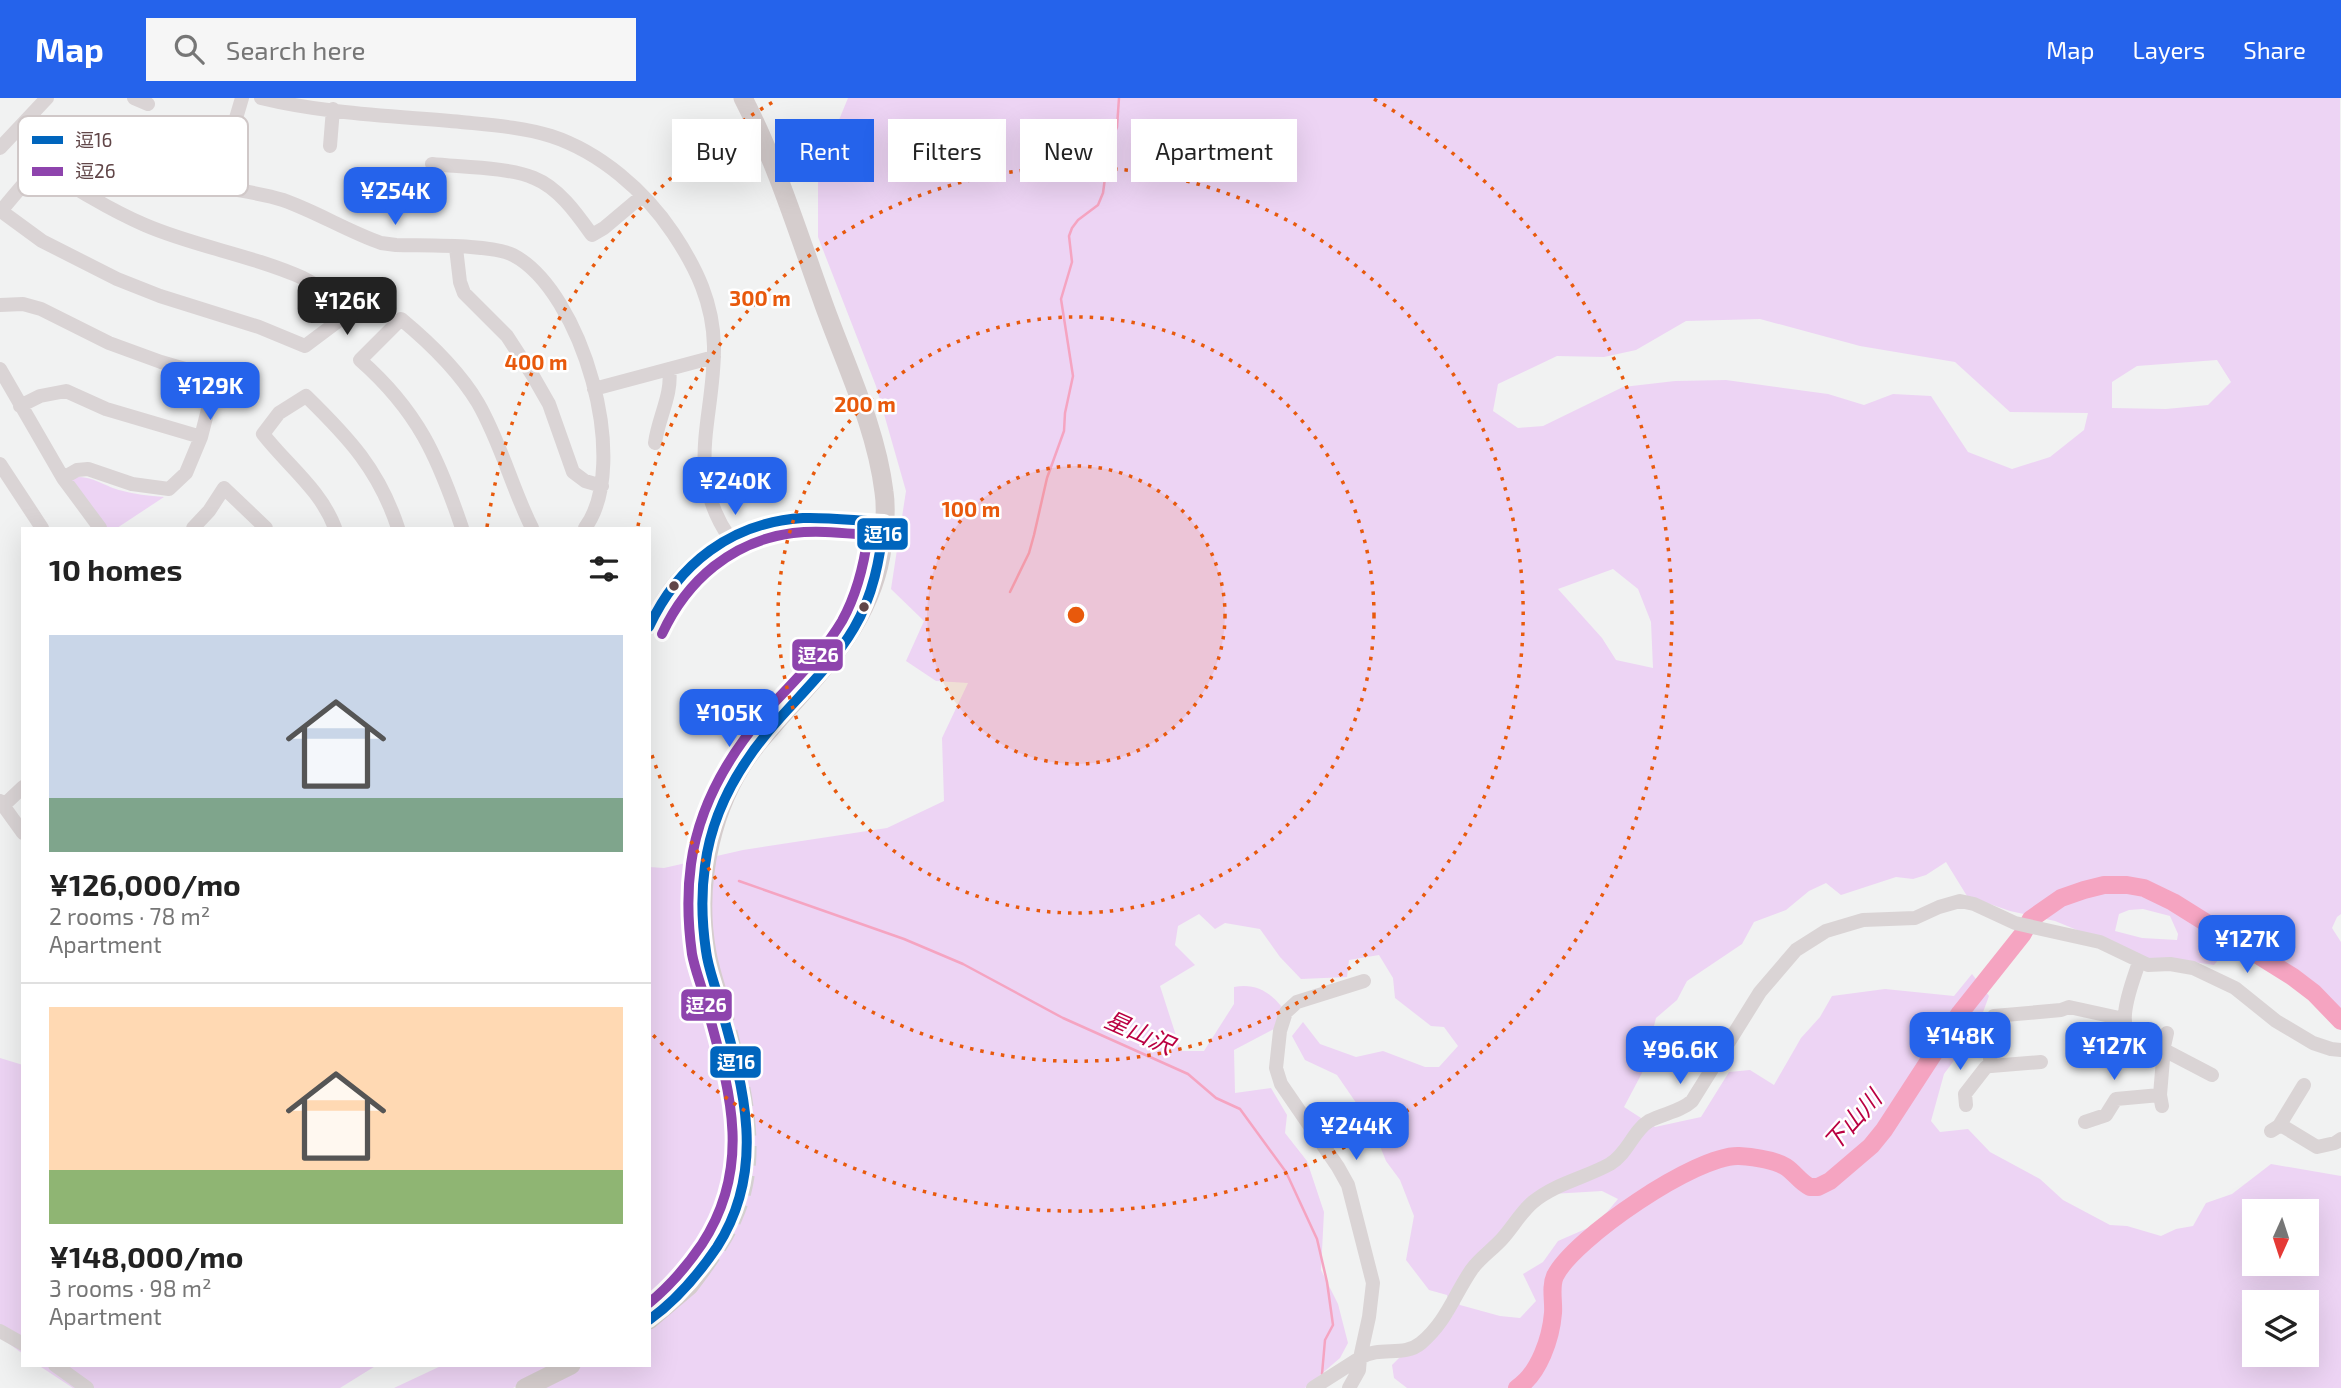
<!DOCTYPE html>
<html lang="en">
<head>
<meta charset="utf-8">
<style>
	body { margin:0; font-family:"Exo 2","Noto Sans JP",sans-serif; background:#f6f6f6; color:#222; height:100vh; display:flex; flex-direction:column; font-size:26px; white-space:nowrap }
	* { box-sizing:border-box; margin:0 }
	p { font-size:23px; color:#767676 }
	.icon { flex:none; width:38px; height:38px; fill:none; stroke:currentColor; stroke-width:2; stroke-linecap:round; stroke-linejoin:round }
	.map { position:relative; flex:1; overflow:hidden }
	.drawer { position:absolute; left:21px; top:429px; width:630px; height:840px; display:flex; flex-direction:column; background:#fff; border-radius:0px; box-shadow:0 7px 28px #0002 }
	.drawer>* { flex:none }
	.guide { position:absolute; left:672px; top:21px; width:665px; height:63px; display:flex; gap:14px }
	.needle { width:46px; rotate:183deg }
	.buttons { position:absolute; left:2242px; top:1101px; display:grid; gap:14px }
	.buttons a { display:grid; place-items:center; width:77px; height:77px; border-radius:0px; background:#fff; box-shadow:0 7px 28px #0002; font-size:35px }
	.price { position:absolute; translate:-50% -60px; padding:0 16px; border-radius:14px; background:#2563eb; color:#fff; font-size:23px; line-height:46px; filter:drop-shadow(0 2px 4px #0008) }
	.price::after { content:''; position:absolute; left:50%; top:42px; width:21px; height:16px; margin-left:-10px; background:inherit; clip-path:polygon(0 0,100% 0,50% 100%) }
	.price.active { background:#222; color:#fff }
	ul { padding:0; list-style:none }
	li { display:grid; align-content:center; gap:14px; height:371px; padding:0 28px }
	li+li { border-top:2px solid #e0e0e0 }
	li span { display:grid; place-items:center; height:217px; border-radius:0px; color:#555 }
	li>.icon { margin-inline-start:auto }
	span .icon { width:126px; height:126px; fill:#fffc; stroke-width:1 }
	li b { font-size:30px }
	h2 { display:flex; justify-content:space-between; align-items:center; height:84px; padding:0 28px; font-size:30px }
	.tag { padding:0 24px; border-radius:0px; background:#fff; box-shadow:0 7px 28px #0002; font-size:24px; line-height:63px }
	.tag.active { background:#2563eb; color:#fff }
	header { display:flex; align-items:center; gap:42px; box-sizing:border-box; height:98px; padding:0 35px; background:#2563eb; color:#fff }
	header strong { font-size:33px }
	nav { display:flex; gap:38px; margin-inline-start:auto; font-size:24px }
	.search { width:490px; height:63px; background:#f6f6f6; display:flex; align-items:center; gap:18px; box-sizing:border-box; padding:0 24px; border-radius:0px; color:#767676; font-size:26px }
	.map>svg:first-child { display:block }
	.green { fill:#edd4f4; fill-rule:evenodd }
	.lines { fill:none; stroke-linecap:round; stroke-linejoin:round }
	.stream { stroke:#f5a4c1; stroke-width:2.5 }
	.river { stroke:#f5a4c1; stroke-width:18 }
	.major-tunnel { stroke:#d4d0d0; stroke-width:19; stroke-dasharray:19 10; stroke-linecap:butt }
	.minor { stroke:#dad4d5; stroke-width:14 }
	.major { stroke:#d5cdcd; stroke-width:19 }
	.bus-1-casing { stroke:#fff; stroke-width:16 }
	.bus-2-casing { stroke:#fff; stroke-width:16 }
	.bus-1 { stroke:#0065bd; stroke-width:10 }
	.bus-2 { stroke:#8e44ad; stroke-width:10 }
	.ring { fill:none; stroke:#e8590c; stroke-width:3.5; stroke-dasharray:3.5 7 }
	.bus-dot { fill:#614648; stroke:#fff; stroke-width:2.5 }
	.labels { text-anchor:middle; stroke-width:5; stroke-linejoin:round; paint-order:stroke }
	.water-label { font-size:24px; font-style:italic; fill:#ba0042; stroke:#fff }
	.key { fill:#fff; stroke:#d0c8c8; stroke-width:2 }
	.key-label { font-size:19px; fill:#614648 }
	.centre { fill:#e8590c; stroke:#fff; stroke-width:3.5 }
	.ring-label { font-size:21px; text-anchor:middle; font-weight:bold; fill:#e8590c; stroke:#fff; stroke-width:5; stroke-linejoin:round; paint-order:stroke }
	.line-badge { stroke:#fff; stroke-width:2.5 }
	.badge-label { font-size:19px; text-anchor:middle; font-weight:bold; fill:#fff }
</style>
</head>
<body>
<header>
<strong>Map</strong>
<div class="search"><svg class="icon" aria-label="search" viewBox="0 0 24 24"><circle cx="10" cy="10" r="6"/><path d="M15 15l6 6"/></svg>Search here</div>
<nav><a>Map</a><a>Layers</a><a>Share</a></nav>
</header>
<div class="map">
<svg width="2341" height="1290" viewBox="0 0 2341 1290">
	<rect width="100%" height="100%" fill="#f1f2f2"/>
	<path class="green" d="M848,0H2340L2341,816L2337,819L2332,830L2341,844V915L2297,875L2237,839L2214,867L2165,860L2148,861L2055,823L2010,813L1967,798L1946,764L1926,777L1913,781L1896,779L1841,797L1826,785L1809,793L1786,812L1754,824L1742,846L1687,883L1677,902L1656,920L1642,975L1624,1009L1655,1029L1701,1019L1729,974L1750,972L1774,987L1801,940L1820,919L1832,898L1885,891L1954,898L1972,876L1989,898L1976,933L1944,976L1931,1023L1940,1034L1968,1031L1990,1054L2040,1081L2063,1102L2110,1127L2127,1128L2161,1138L2176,1131L2193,1128L2206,1105L2232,1096L2271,1066L2341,1078V1290H1407L1394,1280L1392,1267L1399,1260L1435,1237L1453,1217L1447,1197L1429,1192L1406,1162L1414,1118L1400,1082L1386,1063L1372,1028L1337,977L1305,962L1292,938L1303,924L1320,946L1356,959L1383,953L1425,969H1439L1458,948L1444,929L1431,928L1395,900L1393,880L1379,857L1349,862L1347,879L1301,881L1280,859L1260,831L1225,825L1215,831L1199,816L1178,828L1175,847L1195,867L1160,888L1181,953H1204L1234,906V889C1254,885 1269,893 1281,908L1274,931L1234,952L1235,995L1271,990L1287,1017L1285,1035L1307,1063L1324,1114L1321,1172L1338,1206L1348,1245L1340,1260L1305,1290H534L525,1284L513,1290H394L443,1267H649V769L664,770L743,752L887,730L944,703L942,640L968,585L936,583L906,563L924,523L891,491L906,393L876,288L818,139V73ZM1760,221L1860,248L1955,264L2010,314L2088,315L2084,332L2050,359L2012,371L1968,354L1931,298L1893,296L1864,307L1828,296L1726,282L1675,283L1623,289L1543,328L1518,330L1493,313L1498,286L1557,258L1604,259L1636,252L1686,223ZM2217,262L2231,284L2208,307L2166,311L2112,310V284L2137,268ZM1613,471L1638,491L1651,524L1653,570L1616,562L1602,540L1558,491ZM2143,811L2170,818L2178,836L2177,842L2142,840L2115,833L2119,816L2129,812ZM1602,1093L1618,1101L1597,1126L1558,1143L1543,1164L1523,1176L1536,1203L1520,1220L1500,1218L1460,1207L1455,1195L1535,1097ZM2254,1113H2306V1166H2254ZM2254,1204H2306V1256H2254Z
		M76,379C95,379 102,387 119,392C134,396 149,398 164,399L117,430H103L68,384Z
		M0,960L23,967V1256L0,1239Z
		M38,1267H377L340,1290H73Z"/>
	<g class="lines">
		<path class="stream" d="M1010,494L1029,455L1034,437L1047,380L1064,333L1065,315L1073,278L1061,201L1072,164L1069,138L1072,130L1078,122L1098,107L1103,95L1109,50L1117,29L1119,0
			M739,783L904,841L963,866L1063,920L1188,976L1216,1000L1240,1011L1286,1074L1317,1141L1327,1184L1333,1227L1325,1242L1322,1276"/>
		<path class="river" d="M1517,1290C1539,1276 1551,1240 1553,1215C1554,1204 1550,1189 1555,1178C1573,1141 1697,1056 1739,1058C1754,1059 1773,1061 1786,1069C1795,1075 1800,1084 1810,1089H1818L1830,1083L1871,1048L1884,1032L1960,915L2022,837L2031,821L2061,800L2084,792L2104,787H2127L2144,790L2173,804L2293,879L2314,895L2341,923"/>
		<path class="major-tunnel" d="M701,1172C713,1155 726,1137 734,1117C763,1051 737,972 721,906"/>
		<path class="minor" d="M134,0L148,6
			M261,0C326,16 395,18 461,24C491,27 522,29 551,38C600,54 645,93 673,135C697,171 713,205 714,248C715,319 684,373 729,439
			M234,27L242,0
			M330,48L333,11
			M0,50L47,0
			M432,66C460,69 509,69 534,80C559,90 577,116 592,137L604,130L642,98
			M1,113L42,143L117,181L160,198L259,229L305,248L345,218L350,208C335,199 319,188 303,180C252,157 196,149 145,127C108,111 75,90 41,68
			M0,114C21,90 51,48 82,41C117,33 162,70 195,82C223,92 256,93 283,102C317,114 347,133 381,145L396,147C424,148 491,146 513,157C582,193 632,366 585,430
			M456,150L460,184L464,195L507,238L533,278L549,306L573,374L585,383L602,388
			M0,207L23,206L41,211L109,245L161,264L216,280L201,339
			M0,271L63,380L100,430
			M594,291L714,259
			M20,308L40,298L66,293L106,311L201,339L186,375L169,391L132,386L88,371L77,372L63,380
			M655,345C658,320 673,296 669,271
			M0,366L42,430
			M193,430L209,413L224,390L266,430
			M335,430C321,392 287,367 263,336L279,315L306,298C349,340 379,372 398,430
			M462,430C438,359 418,313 360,262L401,221C430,245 459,273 478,305C501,345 512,390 532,430
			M649,530C671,473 718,437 776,424C810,416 850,423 884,424
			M0,703L23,735
			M3,708L23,689
			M2139,864C2132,887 2112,930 2137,949C2145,954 2155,956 2163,961L2160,997L2162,1008
			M2162,957L2167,935
			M2159,958L2168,954L2212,977
			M2082,960L2130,942
			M2041,964L1991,968L1987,937L1994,918L2061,912L2069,909L2124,921
			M1966,1007L1965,996L1986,969L1991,968
			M2085,1024L2106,1017L2116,1001L2160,997
			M2279,1028L2304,987
			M2271,1033L2279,1028L2284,1029L2317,1049L2335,1045L2341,1041
			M0,1233L23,1246
			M55,1267L87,1290
			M1313,1290L1360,1260L1369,1219L1373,1185L1348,1087L1338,1069L1281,986L1276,970L1280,933L1286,914L1297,904L1364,883
			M1349,1290L1359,1272L1360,1260C1381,1247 1403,1260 1421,1245C1447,1223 1454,1197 1472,1171C1480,1160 1493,1151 1502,1141C1513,1129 1521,1114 1533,1104C1556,1085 1585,1080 1610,1066C1628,1055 1633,1033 1649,1023C1664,1015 1680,1014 1692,1003L1760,894L1796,852L1826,833L1863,822L1915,820L1939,809L1960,803L1974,806L2015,825L2100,844L2148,867L2170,866L2193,870L2235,890L2276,923L2313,945L2331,951L2341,952"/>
		<path class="major" d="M721,906C716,890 710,872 707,855C694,784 712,701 758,645C807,586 867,536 881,457C884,438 887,413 884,394C876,329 846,268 824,207C799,138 777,66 743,0
			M649,1222L689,1188L701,1172
			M525,1290L571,1267"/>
		<defs>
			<path id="bus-1" d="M649,529C678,466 732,424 803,420C830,419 857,423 884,424C880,461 873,498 854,530C834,564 806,591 780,620C742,662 712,712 705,768C701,796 702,826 706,853C708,869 714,884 718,899C742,984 769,1068 717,1149C698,1177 677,1202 649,1222"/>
			<path id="bus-2" d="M649,1205C670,1188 687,1168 702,1146C755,1065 728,987 705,902C701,886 695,872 692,856C688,827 687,795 691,766C699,706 731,653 771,608C796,581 823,555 842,523C857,496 864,467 868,437C843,435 818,432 793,435C732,443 687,482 662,536"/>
		</defs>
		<use href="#bus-1" class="bus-1-casing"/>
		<use href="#bus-2" class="bus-2-casing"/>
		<use href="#bus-1" class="bus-1"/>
		<use href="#bus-2" class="bus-2"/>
	</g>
	<circle cx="1076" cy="517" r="149" fill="#e8590c" fill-opacity=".12"/>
	<g class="ring">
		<circle cx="1076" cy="517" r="149"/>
		<circle cx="1076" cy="517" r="298"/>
		<path d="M638 428A447 447 0 1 1 650 651"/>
		<path d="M487 429A596 596 0 0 1 778 1M1374 1A596 596 0 1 1 651 935"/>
	</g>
	<g class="bus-dot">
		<circle cx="674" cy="488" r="6"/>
		<circle cx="864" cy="509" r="6"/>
	</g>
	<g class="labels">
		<g class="water-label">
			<text transform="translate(1139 935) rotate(24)" y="8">星山沢</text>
			<text transform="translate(1853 1023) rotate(-48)" y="8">下山川</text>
		</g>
	</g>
	<rect x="18" y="18" width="230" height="80" rx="10" class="key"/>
	<rect x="32" y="38" width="31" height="8" fill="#0065bd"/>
	<rect x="32" y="69" width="31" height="9" fill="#8e44ad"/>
	<g class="key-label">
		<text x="75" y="49">逗16</text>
		<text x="75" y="80">逗26</text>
	</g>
	<circle cx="1076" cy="517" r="10" class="centre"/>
	<g class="ring-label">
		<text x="760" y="208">300 m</text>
		<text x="536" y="272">400 m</text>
		<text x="865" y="314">200 m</text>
		<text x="971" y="419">100 m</text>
	</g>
	<g class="line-badge">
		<rect x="856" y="419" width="53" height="34" rx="7" fill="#0065bd"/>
		<rect x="791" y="540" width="53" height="34" rx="7" fill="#8e44ad"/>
		<rect x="680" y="890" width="53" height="34" rx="7" fill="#8e44ad"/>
		<rect x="709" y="947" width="53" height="34" rx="7" fill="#0065bd"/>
	</g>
	<g class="badge-label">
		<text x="883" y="443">逗16</text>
		<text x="818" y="564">逗26</text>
		<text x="706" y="914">逗26</text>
		<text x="736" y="971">逗16</text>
	</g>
</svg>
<div class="buttons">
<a><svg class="needle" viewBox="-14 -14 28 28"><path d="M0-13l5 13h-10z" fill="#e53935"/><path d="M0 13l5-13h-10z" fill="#767676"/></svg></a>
<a><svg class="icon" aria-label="layers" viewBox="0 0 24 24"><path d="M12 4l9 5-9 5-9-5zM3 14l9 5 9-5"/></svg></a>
</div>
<b class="price" style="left:395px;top:129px">¥254K</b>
<b class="price active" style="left:347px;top:239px">¥126K</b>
<b class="price" style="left:210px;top:324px">¥129K</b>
<b class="price" style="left:735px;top:419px">¥240K</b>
<b class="price" style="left:729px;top:651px">¥105K</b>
<b class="price" style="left:2247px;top:877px">¥127K</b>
<b class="price" style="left:1960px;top:974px">¥148K</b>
<b class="price" style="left:2114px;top:984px">¥127K</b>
<b class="price" style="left:1680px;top:988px">¥96.6K</b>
<b class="price" style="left:1356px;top:1064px">¥244K</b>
<div class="guide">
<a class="tag">Buy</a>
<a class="tag active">Rent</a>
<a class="tag">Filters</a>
<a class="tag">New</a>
<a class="tag">Apartment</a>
</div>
<section class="drawer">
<h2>10 homes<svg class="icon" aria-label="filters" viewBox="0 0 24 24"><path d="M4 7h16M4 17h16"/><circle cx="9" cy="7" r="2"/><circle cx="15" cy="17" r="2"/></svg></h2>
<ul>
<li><span style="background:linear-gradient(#c9d6e8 75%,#7fa58c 0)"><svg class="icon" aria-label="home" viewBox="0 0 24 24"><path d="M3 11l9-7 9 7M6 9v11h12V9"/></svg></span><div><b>¥126,000/mo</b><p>2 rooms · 78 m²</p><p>Apartment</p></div></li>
<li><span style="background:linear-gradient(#ffd9b3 75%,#8fb573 0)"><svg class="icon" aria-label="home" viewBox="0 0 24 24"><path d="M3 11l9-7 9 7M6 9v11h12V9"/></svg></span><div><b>¥148,000/mo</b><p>3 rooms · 98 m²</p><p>Apartment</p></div></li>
</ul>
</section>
</div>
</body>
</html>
